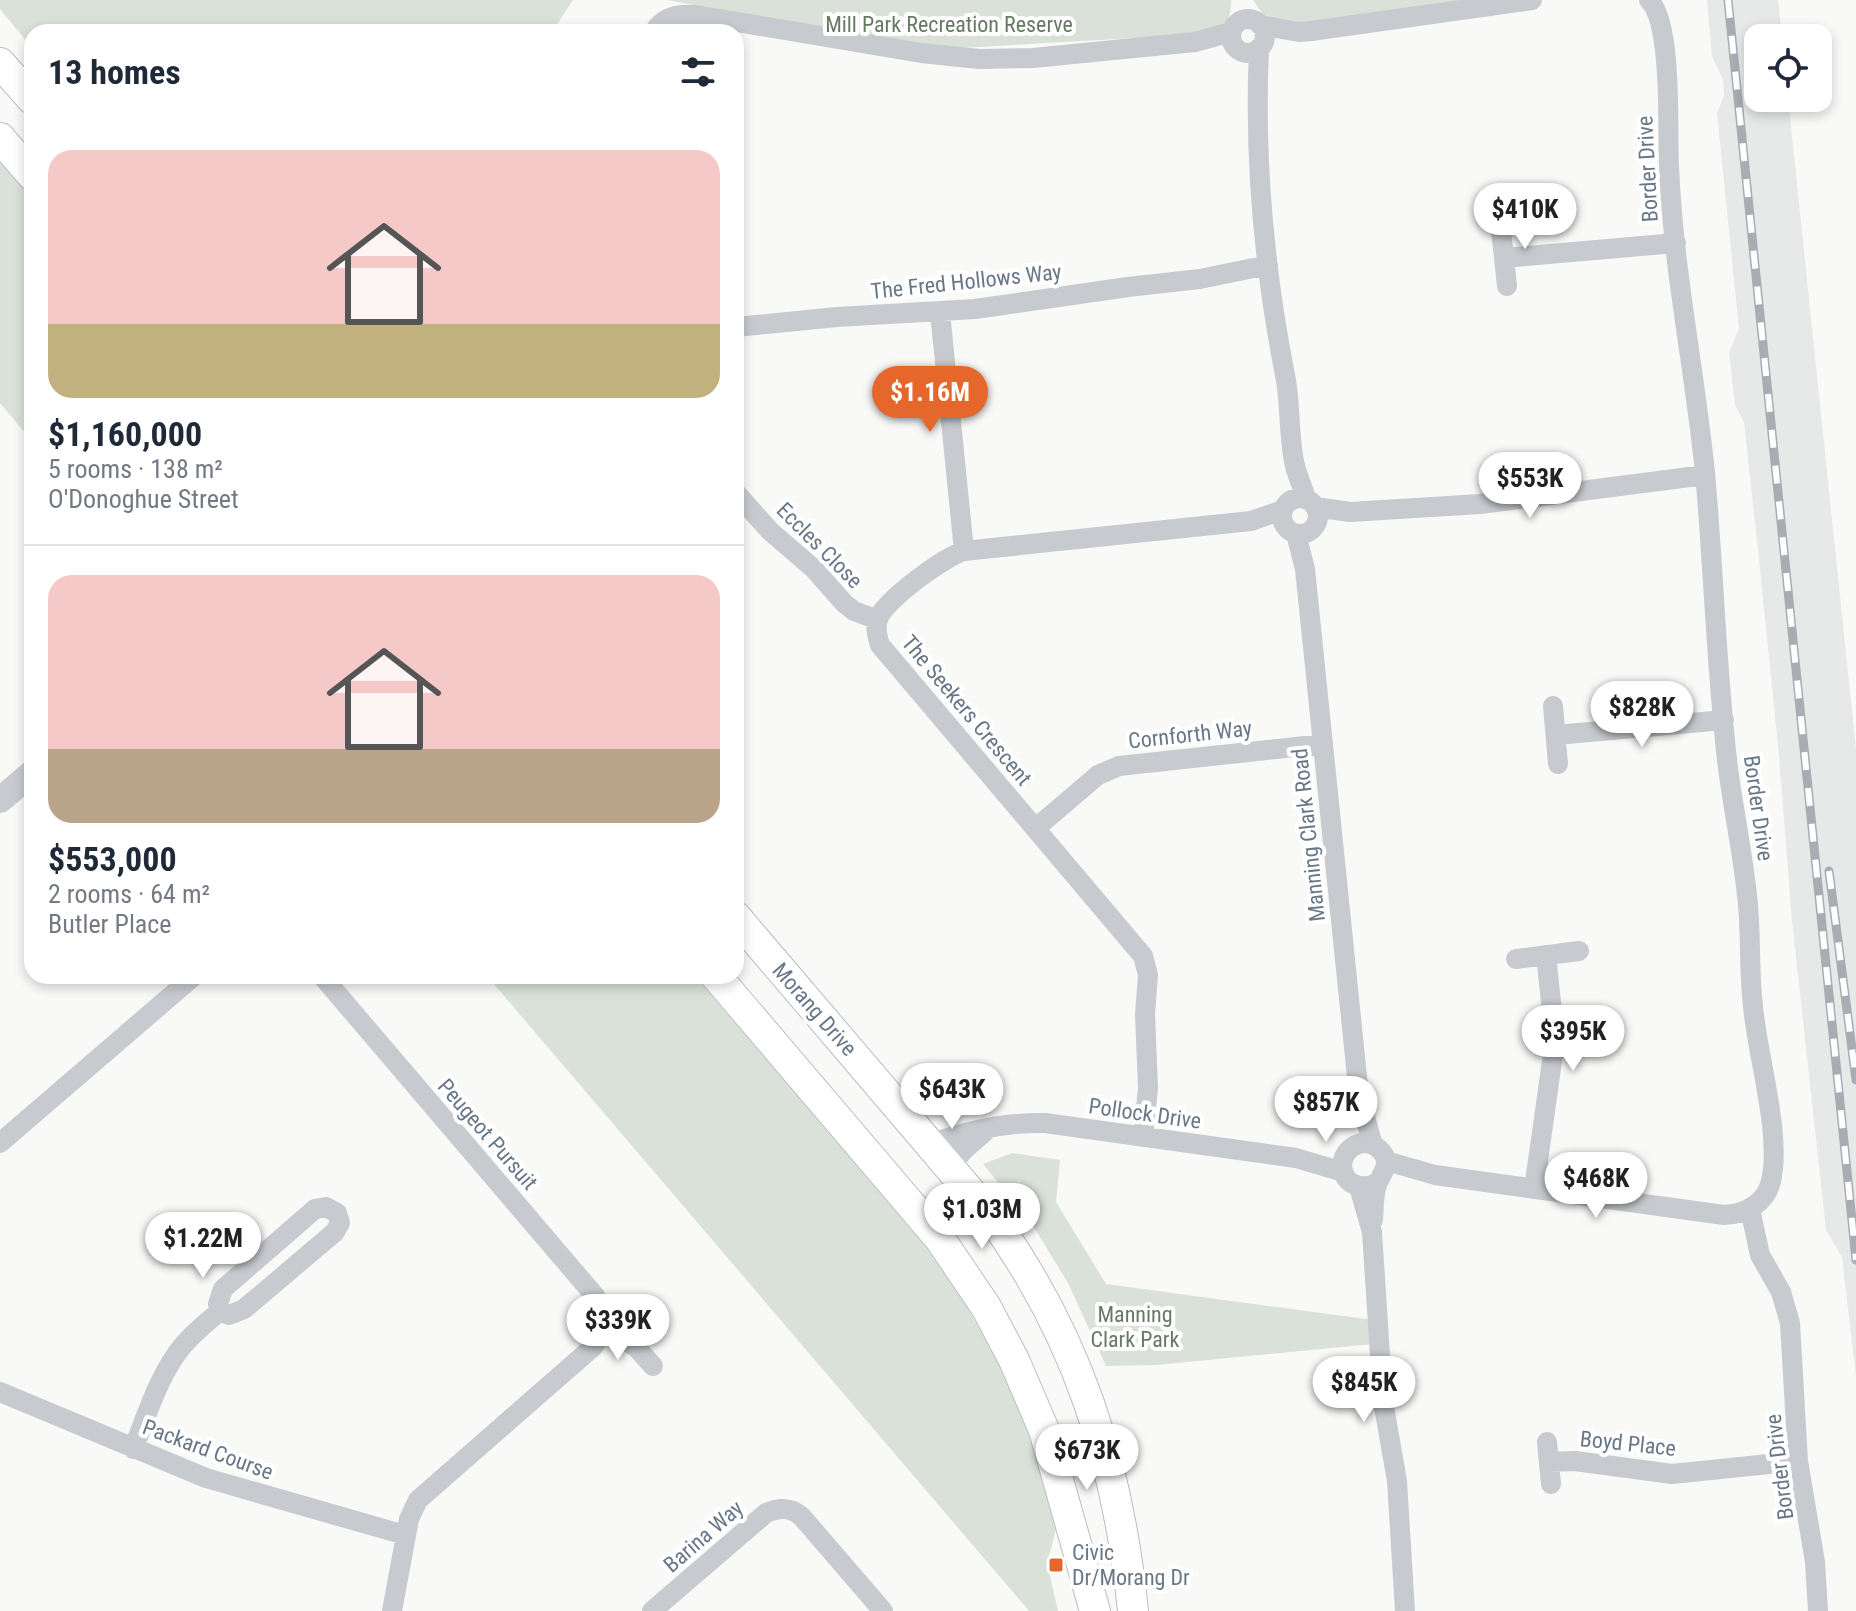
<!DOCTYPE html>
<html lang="en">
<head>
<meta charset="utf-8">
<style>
	body { margin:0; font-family:"Roboto Condensed",sans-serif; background:#f2f2f3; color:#1f2937; height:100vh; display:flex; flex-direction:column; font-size:30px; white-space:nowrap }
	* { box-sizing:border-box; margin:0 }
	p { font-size:26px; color:#747a83 }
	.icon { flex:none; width:44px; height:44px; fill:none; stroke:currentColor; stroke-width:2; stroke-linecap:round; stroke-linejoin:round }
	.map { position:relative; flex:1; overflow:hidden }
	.drawer { position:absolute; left:24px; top:24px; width:720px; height:960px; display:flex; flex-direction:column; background:#fff; border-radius:24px; box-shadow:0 4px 12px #0003 }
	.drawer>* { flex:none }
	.controls { position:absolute; left:1744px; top:24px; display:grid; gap:16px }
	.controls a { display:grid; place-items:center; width:88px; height:88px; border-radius:16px; background:#fff; box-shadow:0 4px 12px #0003; font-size:40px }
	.price { position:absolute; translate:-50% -68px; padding:0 18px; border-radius:28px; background:#fff; color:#222; font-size:26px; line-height:52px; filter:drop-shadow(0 2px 4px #0008) }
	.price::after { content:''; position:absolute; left:50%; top:48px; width:24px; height:18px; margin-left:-12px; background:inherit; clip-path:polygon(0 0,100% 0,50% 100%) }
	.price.on { background:#e5672b; color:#fff }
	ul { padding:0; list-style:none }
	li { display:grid; align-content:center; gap:16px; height:424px; padding:0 24px }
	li+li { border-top:2px solid #e0e1e3 }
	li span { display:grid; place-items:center; height:248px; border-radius:24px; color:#555 }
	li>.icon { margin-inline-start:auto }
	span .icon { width:144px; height:144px; fill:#fffc; stroke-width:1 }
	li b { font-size:34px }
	h2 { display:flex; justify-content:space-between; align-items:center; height:96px; padding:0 24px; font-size:34px }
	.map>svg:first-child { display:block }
	.built { fill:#e7e8e8 }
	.green { fill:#dae1d8 }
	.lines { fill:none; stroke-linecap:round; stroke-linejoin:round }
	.secondary-casing { stroke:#b9bec3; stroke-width:32 }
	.minor { stroke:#c7cace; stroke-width:20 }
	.tertiary { stroke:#c7cace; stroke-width:26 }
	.secondary { stroke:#fff; stroke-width:30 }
	.rail-casing { stroke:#a7adb3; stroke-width:9 }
	.rail { stroke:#fff; stroke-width:6; stroke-dasharray:18; stroke-linecap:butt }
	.poi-dot { fill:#e5672b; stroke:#fff; stroke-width:3 }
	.labels { text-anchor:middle; stroke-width:8; stroke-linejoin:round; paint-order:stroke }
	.park-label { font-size:22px; fill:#667a63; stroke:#fff }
	.street-label { font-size:22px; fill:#687788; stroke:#fff }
	.poi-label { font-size:22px; fill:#687788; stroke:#fff; text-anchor:start }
</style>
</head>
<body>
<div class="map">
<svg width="1856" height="1611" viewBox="0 0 1856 1611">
	<rect width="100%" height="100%" fill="#f9f9f7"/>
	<path class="built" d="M1707,0H1778L1782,38H1758V98H1788L1856,749V1377L1842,1257L1826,1230L1792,921L1779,756L1758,550L1744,422L1735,405L1729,352L1739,329L1717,113L1724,96L1723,80L1712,56Z"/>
	<path class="green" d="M0,0H573L552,32H32V48L0,9Z
		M667,0H1231V1C1231,22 1224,26 1206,34L943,49Z
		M1253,0H1482L1297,24L1265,17Z
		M0,161L32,198V441L0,403Z
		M487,976H695L915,1232L960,1294L1003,1371L1037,1453L1057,1526L1047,1563L1058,1611H1029Z
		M1012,1153L1060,1160L1056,1202L1106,1284L1373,1320V1344L1156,1365L1106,1366L1068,1283L1032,1224L983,1164Z"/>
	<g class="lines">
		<defs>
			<path id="secondary" d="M0,63L32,99
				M0,138L32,175
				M736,917L990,1215C1078,1336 1118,1463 1133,1611
				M716,976L940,1239L986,1307L1014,1360L1044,1430L1095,1611"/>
		</defs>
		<use href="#secondary" class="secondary-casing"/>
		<path class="minor" d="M1231 36a17 17 0 1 1 34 0a17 17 0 1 1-34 0Z
			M1260,25L1299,32L1311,31L1532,0
			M654,32C663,16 678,14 696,15L921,53L979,59L1033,58L1195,42L1231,32
			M1259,48C1254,157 1264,268 1285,375C1291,404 1288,436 1295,466C1298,477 1303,489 1307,500
			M1500,221L1507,286
			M1504,258L1676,243
			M940,312L964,551
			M736,327L837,317L975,309L1128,287L1200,279L1268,265
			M736,493L770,531L814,569L844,603L854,611L878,620
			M1282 516a18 18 0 1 1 36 0a18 18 0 1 1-36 0Z
			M1315,507L1350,512L1480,504L1705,475
			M1296,534L1305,569L1359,1096L1373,1145
			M1553,706L1558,764
			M1556,735L1724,720
			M1036,828L1098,775L1119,766L1323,744
			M1516,959L1579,951
			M322,976L595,1296C607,1314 607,1330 593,1347L418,1500L409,1519L392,1611
			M1143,1137L1148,1088L1145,1014L1148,975L1143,956L880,645C877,636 875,628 878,619C885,600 944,557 964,551L1251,521L1283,510
			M0,1143L194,976
			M930,1144C966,1131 1006,1122 1045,1123L1296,1158L1343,1172
			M1386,1161L1435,1175L1724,1215C1746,1214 1766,1203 1771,1181C1782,1135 1757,1055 1753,1006C1749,973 1751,939 1748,905C1744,859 1734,814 1728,768C1716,670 1714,571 1705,473C1695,371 1673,269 1669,166C1667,129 1673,24 1649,0
			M950,1167L964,1150L988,1129
			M1359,1187L1372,1232L1383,1401L1397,1481L1405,1611
			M1534,1189L1555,1040L1546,955
			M1750,1209L1760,1255L1781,1292L1790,1323L1798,1461L1815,1562L1818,1611
			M1373,1220C1374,1209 1373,1193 1378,1182C1384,1171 1392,1161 1379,1149C1363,1134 1338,1150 1343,1171C1347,1187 1366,1190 1378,1182
			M604,1329L636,1347L653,1366
			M0,1392L206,1478L405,1535
			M1547,1442L1551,1484
			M133,1449C146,1418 156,1384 175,1356C187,1338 204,1325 220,1311L218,1304L223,1289L315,1209L326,1207L337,1213L340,1223L335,1232L244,1309L229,1315L220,1311
			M1549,1462L1575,1461L1672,1474L1798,1461
			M652,1611L766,1513C780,1507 791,1507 802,1517L883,1611"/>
		<path class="tertiary" d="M0,800L32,773"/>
		<use href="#secondary" class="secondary"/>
		<defs>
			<path id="rail" d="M1728,0L1856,1260
				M1829,871L1856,1080"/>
		</defs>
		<use href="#rail" class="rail-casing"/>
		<use href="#rail" class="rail"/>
	</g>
	<rect class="poi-dot" x="1048" y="1557" width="16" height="16" rx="4"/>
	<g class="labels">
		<g class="park-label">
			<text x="949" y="32">Mill Park Recreation Reserve</text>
			<text x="1135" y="1322">Manning<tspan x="1135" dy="25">Clark Park</tspan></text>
		</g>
		<g class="street-label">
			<text transform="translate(1647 169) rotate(-93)" y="8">Border Drive</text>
			<text transform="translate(966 281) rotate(-6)" y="8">The Fred Hollows Way</text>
			<text transform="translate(820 545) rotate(45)" y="8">Eccles Close</text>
			<text transform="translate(967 710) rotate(50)" y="8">The Seekers Crescent</text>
			<text transform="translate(1190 734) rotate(-6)" y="8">Cornforth Way</text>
			<text transform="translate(1759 808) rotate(82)" y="8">Border Drive</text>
			<text transform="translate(1308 835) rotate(-96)" y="8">Manning Clark Road</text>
			<text transform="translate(815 1009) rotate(49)" y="8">Morang Drive</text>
			<text transform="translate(1145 1113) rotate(8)" y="8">Pollock Drive</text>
			<text transform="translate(488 1134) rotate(49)" y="8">Peugeot Pursuit</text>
			<text transform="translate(1628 1443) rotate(6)" y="8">Boyd Place</text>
			<text transform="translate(208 1449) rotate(20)" y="8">Packard Course</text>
			<text transform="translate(1779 1467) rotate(-97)" y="8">Border Drive</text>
			<text transform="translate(703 1536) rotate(-41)" y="8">Barina Way</text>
		</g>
		<g class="poi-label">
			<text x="1072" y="1560">Civic<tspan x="1072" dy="25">Dr/Morang Dr</tspan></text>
		</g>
	</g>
</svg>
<div class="controls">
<a><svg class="icon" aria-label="locate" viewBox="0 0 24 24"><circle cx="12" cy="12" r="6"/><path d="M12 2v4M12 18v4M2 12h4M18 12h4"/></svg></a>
</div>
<b class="price" style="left:1525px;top:251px">$410K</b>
<b class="price on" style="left:930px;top:434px">$1.16M</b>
<b class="price" style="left:1530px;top:520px">$553K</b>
<b class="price" style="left:1642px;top:749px">$828K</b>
<b class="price" style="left:1573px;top:1073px">$395K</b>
<b class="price" style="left:952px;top:1131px">$643K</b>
<b class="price" style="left:1326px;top:1144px">$857K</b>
<b class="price" style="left:1596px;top:1220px">$468K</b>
<b class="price" style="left:982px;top:1251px">$1.03M</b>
<b class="price" style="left:203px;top:1280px">$1.22M</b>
<b class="price" style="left:618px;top:1362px">$339K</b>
<b class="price" style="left:1364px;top:1424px">$845K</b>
<b class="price" style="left:1087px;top:1492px">$673K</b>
<section class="drawer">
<h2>13 homes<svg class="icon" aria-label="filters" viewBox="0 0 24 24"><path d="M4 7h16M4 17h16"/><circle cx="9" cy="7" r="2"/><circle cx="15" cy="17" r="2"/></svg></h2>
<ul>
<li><span style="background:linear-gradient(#f6c9c9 70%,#c2b280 0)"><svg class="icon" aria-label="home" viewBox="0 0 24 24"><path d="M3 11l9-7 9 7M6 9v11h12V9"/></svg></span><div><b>$1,160,000</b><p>5 rooms · 138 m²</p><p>O'Donoghue Street</p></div></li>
<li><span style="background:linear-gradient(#f6c9c9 70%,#b9a48a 0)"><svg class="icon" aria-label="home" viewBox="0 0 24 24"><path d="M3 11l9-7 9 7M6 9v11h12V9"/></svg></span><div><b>$553,000</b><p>2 rooms · 64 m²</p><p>Butler Place</p></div></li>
</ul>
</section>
</div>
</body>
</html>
